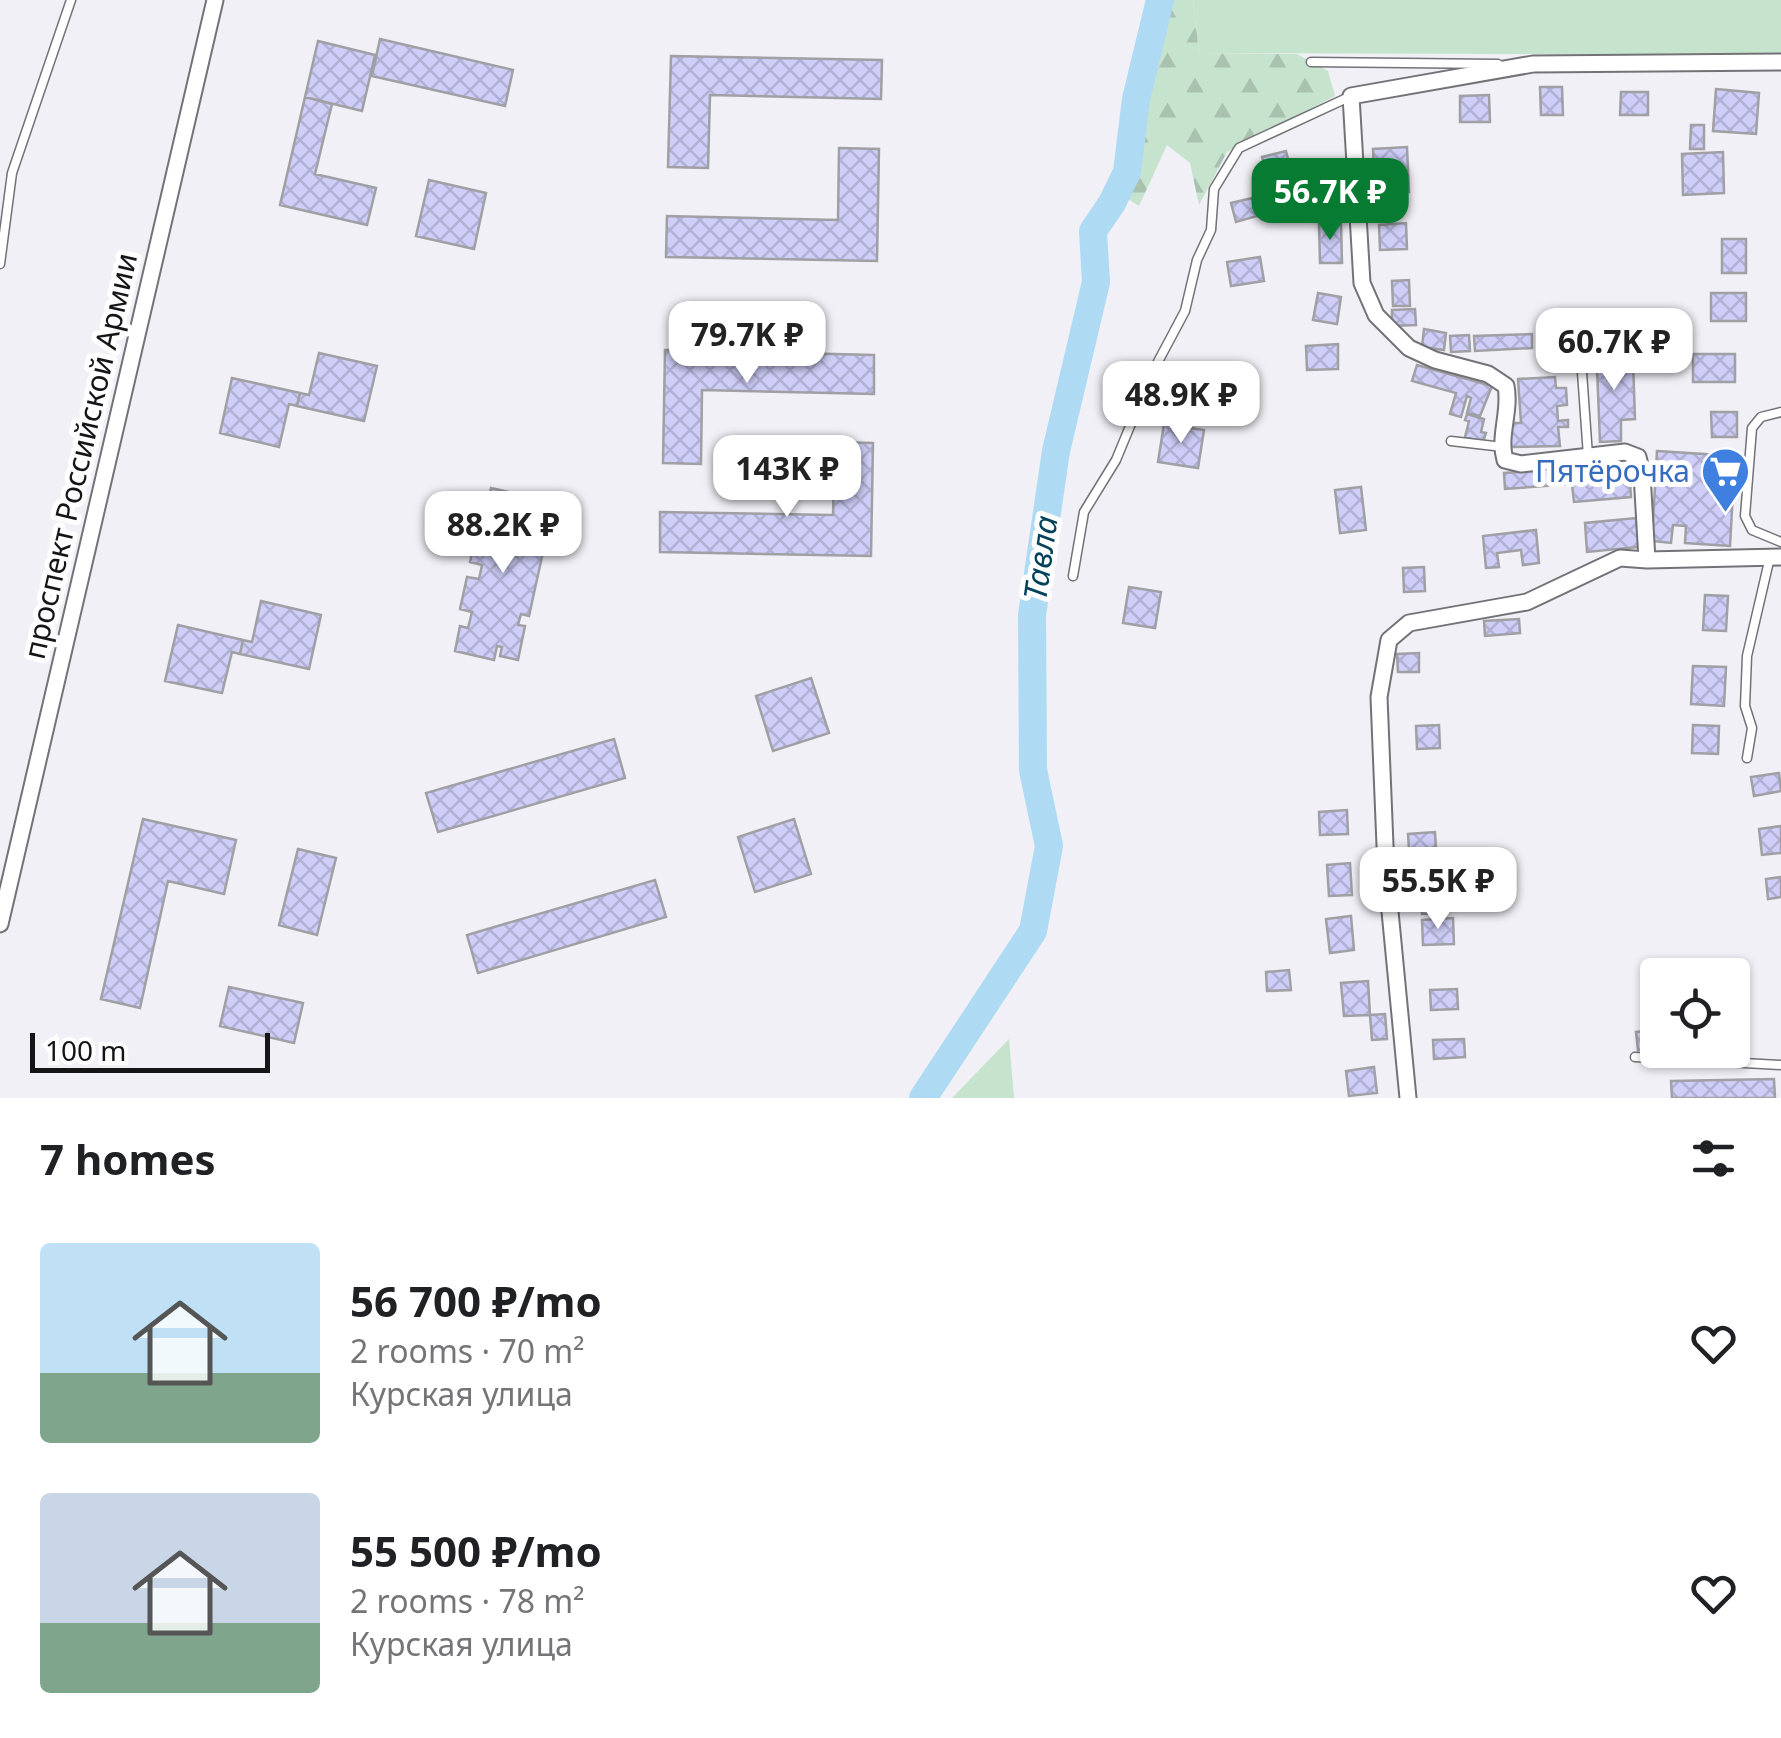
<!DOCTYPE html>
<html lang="en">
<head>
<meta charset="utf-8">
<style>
	body { margin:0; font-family:"Noto Sans",sans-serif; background:#f6f6f6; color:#202124; height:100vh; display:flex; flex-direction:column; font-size:38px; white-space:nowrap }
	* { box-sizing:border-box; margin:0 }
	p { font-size:32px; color:#757577 }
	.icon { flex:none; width:55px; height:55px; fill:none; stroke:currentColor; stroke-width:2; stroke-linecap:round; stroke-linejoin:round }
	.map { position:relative; height:1098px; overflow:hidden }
	.drawer { display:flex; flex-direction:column; background:#fff; flex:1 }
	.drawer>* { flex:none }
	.controls { position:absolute; left:1640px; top:958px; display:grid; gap:20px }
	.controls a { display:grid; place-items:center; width:110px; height:110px; border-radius:10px; background:#fff; box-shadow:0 2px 8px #0004; font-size:50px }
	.scale { position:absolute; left:30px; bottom:25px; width:240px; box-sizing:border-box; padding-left:10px; border:5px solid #151517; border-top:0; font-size:28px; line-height:35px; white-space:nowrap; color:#151517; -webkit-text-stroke:8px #fefeff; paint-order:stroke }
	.price { position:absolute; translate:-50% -85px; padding:0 22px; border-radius:20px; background:#fff; color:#222; font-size:32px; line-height:65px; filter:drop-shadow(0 2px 5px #0008) }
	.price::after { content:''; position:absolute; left:50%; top:60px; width:30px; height:22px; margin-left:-15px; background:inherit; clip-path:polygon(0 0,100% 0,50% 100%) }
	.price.on { background:#077b32; color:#fff }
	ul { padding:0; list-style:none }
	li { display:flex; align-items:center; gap:30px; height:250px; padding:0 40px }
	li span { display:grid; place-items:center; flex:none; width:280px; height:200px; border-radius:10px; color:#555 }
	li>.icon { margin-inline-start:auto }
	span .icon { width:120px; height:120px; fill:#fffc; stroke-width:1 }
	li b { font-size:42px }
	h2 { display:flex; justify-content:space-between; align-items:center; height:120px; padding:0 40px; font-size:42px }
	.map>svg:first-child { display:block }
	.grass { fill:#c6e3cd }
	.forest { fill:url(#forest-firs) }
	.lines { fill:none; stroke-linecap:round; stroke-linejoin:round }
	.river { stroke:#aedbf3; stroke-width:28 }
	.building { fill:url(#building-cross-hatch); stroke:#9f9fa4; stroke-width:2.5 }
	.service-casing { stroke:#727277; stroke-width:11 }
	.minor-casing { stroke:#727277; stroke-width:19 }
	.service { stroke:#fff; stroke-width:8 }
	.minor { stroke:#fff; stroke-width:15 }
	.labels { text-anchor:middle; stroke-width:10; stroke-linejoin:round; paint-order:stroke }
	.street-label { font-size:30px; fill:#151517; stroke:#fefeff }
	.shop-label { font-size:30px; fill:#366cbe; stroke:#fefeff; text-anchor:end }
	.water-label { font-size:32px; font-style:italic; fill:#03425a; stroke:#fefeff }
</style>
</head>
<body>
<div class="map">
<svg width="1781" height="1098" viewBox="0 0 1781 1098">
	<defs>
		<pattern id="forest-firs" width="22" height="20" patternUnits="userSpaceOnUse" patternTransform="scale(2.5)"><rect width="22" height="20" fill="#c6e3cd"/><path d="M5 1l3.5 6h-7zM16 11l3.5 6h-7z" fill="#a9c2af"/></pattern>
		<pattern id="building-cross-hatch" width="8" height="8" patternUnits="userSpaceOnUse" patternTransform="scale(2.5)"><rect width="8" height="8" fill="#cecef8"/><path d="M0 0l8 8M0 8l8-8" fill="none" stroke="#b0b0d4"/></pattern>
	</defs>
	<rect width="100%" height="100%" fill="#f0f0f6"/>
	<path class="grass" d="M1193,0H1781V55L1199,53Z
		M1009,1039L1014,1098H952Z"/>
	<path class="forest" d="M1170,0H1193L1199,53L1297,54L1328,71L1335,96L1227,152L1199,205L1190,163L1167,145L1139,206L1128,199L1148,88Z"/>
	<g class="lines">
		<path class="river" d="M923,1098L1033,931L1049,846L1033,770L1032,615L1056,451L1096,282L1093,231L1112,203L1127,172L1136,99L1160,0"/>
	</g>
	<path class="building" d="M380,39L513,70L505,106L372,76Z
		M318,41L375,55L362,111L305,97Z
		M671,56L882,60L881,99L710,95L708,168L668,167Z
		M1540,87H1562L1563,115H1541Z
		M1716,89L1759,93L1756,134L1713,131Z
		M1621,92H1648V115H1620Z
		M1489,95L1490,122H1460V96Z
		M305,97L332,104L315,174L376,188L367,225L280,205Z
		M1691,125H1704V149H1690Z
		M1407,147L1409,192L1375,193L1373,149Z
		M839,148L879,149L877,261L666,257L667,216L838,220Z
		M1286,151L1291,171L1268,177L1262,157Z
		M1723,152L1724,193L1683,195L1682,154Z
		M429,180L486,193L474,249L416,236Z
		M1252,198L1257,216L1236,222L1231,203Z
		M1406,223L1407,249L1380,250L1379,225Z
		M1319,224H1341L1342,263H1320Z
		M1722,239H1746V273H1722Z
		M1260,257L1264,281L1231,286L1227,262Z
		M1409,280L1410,306H1393L1392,281Z
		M1318,293L1341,297L1337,324L1313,320Z
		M1711,293H1746V321H1711Z
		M1415,309L1416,325L1392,326V310Z
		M1424,329L1446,333L1444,350L1422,347Z
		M1532,334V348L1475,351L1474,336Z
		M1469,335L1470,351L1451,352L1450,336Z
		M1613,343L1614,361L1633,360L1635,419L1621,420V441L1600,442L1596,344Z
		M1338,344V369L1307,370L1306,346Z
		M665,350L874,355V394L702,390L701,464L663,463Z
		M319,353L377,366L364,421L297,406L300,393L309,395Z
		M1693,354H1735V382H1693Z
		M1417,365L1492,386L1480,416L1467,413L1471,398L1467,396L1461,417L1450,414L1456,393L1412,381Z
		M1555,377L1556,388H1566L1567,405L1557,406L1558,421L1568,420V427H1558L1560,446L1511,447L1510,423H1521L1518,379Z
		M232,378L300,393L297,406L289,404L279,447L220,433Z
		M1711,412H1737V437H1712Z
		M1467,414L1484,419L1481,432L1486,433L1483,442L1465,437L1469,421L1465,420Z
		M1164,424L1204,430L1198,468L1158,462Z
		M835,442L873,443L871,556L660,552V512L833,515Z
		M1657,451L1735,456L1730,546L1685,543L1686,526L1673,525L1671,543L1652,541Z
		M1629,464L1631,497L1574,502L1572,484L1505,489L1504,473Z
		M1361,487L1366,530L1340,533L1335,490Z
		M491,488L530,497L527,513L531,514L533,502L552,507L545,540L537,539L535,550L543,552L529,616L521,614L518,625L525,626L518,660L500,656L502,647L497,646L494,660L455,651L460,626L468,628L472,612L460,609L467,577L479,579L482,565L470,562L478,528L490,530L493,514L486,513Z
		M1636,518L1639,547L1587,552L1585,523Z
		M1536,530L1539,563L1523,565L1521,550L1497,553L1499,567L1486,568L1483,536Z
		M1424,567L1425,591L1404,592L1403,568Z
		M1129,587L1161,592L1155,628L1123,623Z
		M1705,595L1728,596L1726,631L1703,630Z
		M261,601L321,615L309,669L240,654L243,640L252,642Z
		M1519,619L1520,633L1485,636L1484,621Z
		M178,625L243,640L240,654L232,652L222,693L165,681Z
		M1419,653V672H1398L1397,654Z
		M1693,666L1726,667L1724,706L1691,704Z
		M811,678L829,733L773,751L756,696Z
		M1439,725L1440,748L1417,749L1416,726Z
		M1693,725L1719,726L1718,754L1692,753Z
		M614,739L625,778L438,832L426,793Z
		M1779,773L1781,791L1754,796L1751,777Z
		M1347,810L1348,834L1320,835L1319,812Z
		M143,819L236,840L224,894L168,881L140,1008L101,999Z
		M794,819L811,874L755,892L738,837Z
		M1781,826V853L1762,855L1759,829Z
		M1435,832L1436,848L1409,850L1408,834Z
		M298,849L336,858L317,935L279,925Z
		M1445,856L1446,872L1423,874L1421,858Z
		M1350,863L1352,895L1329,896L1327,865Z
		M1781,877V897L1768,899L1766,879Z
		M655,880L666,917L478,973L467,935Z
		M1439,897L1440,913L1422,914L1421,898Z
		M1351,916L1354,950L1330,953L1326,919Z
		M1453,918L1454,944L1423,945L1422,920Z
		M1289,970L1291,990L1267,991L1266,972Z
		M1368,981L1370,1015L1344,1016L1341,983Z
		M229,987L303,1003L294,1043L220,1026Z
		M1457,989L1458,1009L1431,1010L1430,990Z
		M1385,1014L1387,1039L1372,1040L1370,1015Z
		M1658,1030V1047L1638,1050L1636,1032Z
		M1464,1039L1465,1057L1434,1059L1433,1040Z
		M1374,1067L1377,1093L1349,1096L1346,1071Z
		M1774,1079L1775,1098H1672L1671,1081Z"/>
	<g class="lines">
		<defs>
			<path id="service" d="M1311,62L1498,64
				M0,264L12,173L71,0
				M1582,372L1588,456
				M1781,412L1761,417L1752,428L1745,516L1752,530L1781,542
				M1451,441L1503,447
				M1073,576L1084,512L1116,460L1152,373L1185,311L1197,260L1211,230L1214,189L1239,148L1349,97
				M1747,758L1752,728L1745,706L1747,656L1770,557
				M1635,1057L1781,1065"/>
			<path id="minor" d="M1647,560L1642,474L1638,457L1625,452L1521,464L1505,460C1498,436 1511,411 1506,386L1488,374L1435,360L1409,348L1376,315L1362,283L1351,96L1533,64L1781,62
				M0,924L215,0
				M1408,1098L1386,870L1379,697L1389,640L1409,623L1527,602L1620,558L1647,560L1781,557"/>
		</defs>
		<use href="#service" class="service-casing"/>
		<use href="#minor" class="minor-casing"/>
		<use href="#service" class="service"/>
		<use href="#minor" class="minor"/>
	</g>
	<defs>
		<symbol id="supermarket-pin" viewBox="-11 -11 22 30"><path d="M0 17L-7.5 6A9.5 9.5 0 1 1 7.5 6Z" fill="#3f7fe0" stroke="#fefeff"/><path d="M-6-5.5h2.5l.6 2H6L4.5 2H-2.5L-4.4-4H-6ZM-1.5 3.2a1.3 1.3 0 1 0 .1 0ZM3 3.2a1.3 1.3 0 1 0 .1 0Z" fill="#fff"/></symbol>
	</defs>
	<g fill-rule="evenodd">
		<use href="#supermarket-pin" x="1698" y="444" width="55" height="75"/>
	</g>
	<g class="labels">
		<g class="street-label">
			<text transform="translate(81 456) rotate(-77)" y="10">проспект Российской Армии</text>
		</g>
		<g class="shop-label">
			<text x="1690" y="482">Пятёрочка</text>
		</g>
		<g class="water-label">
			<text transform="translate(1041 558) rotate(-82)" y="11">Тавла</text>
		</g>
	</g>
</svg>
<div class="controls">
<a><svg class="icon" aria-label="locate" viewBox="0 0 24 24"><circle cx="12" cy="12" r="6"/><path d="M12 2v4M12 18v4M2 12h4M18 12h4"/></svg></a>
</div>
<div class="scale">100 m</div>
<b class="price on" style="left:1330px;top:243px">56.7K ₽</b>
<b class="price" style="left:747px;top:386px">79.7K ₽</b>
<b class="price" style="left:1614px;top:393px">60.7K ₽</b>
<b class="price" style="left:1181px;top:446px">48.9K ₽</b>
<b class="price" style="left:787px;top:520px">143K ₽</b>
<b class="price" style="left:503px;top:576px">88.2K ₽</b>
<b class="price" style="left:1438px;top:932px">55.5K ₽</b>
</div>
<section class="drawer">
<h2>7 homes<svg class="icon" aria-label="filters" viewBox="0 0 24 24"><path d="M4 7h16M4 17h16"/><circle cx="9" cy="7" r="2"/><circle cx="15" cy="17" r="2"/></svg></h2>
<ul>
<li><span style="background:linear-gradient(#bfe0f5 65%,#7fa58c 0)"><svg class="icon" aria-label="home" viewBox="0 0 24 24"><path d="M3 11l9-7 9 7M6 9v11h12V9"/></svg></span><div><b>56 700 ₽/mo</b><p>2 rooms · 70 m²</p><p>Курская улица</p></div><svg class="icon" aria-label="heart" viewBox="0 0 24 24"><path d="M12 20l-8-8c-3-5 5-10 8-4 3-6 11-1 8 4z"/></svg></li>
<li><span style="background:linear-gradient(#c9d6e8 65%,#7fa58c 0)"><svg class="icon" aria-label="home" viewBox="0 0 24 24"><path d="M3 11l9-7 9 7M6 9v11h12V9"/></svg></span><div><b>55 500 ₽/mo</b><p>2 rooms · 78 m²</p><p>Курская улица</p></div><svg class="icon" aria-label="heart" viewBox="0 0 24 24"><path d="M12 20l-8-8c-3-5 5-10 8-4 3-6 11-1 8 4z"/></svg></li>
</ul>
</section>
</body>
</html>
